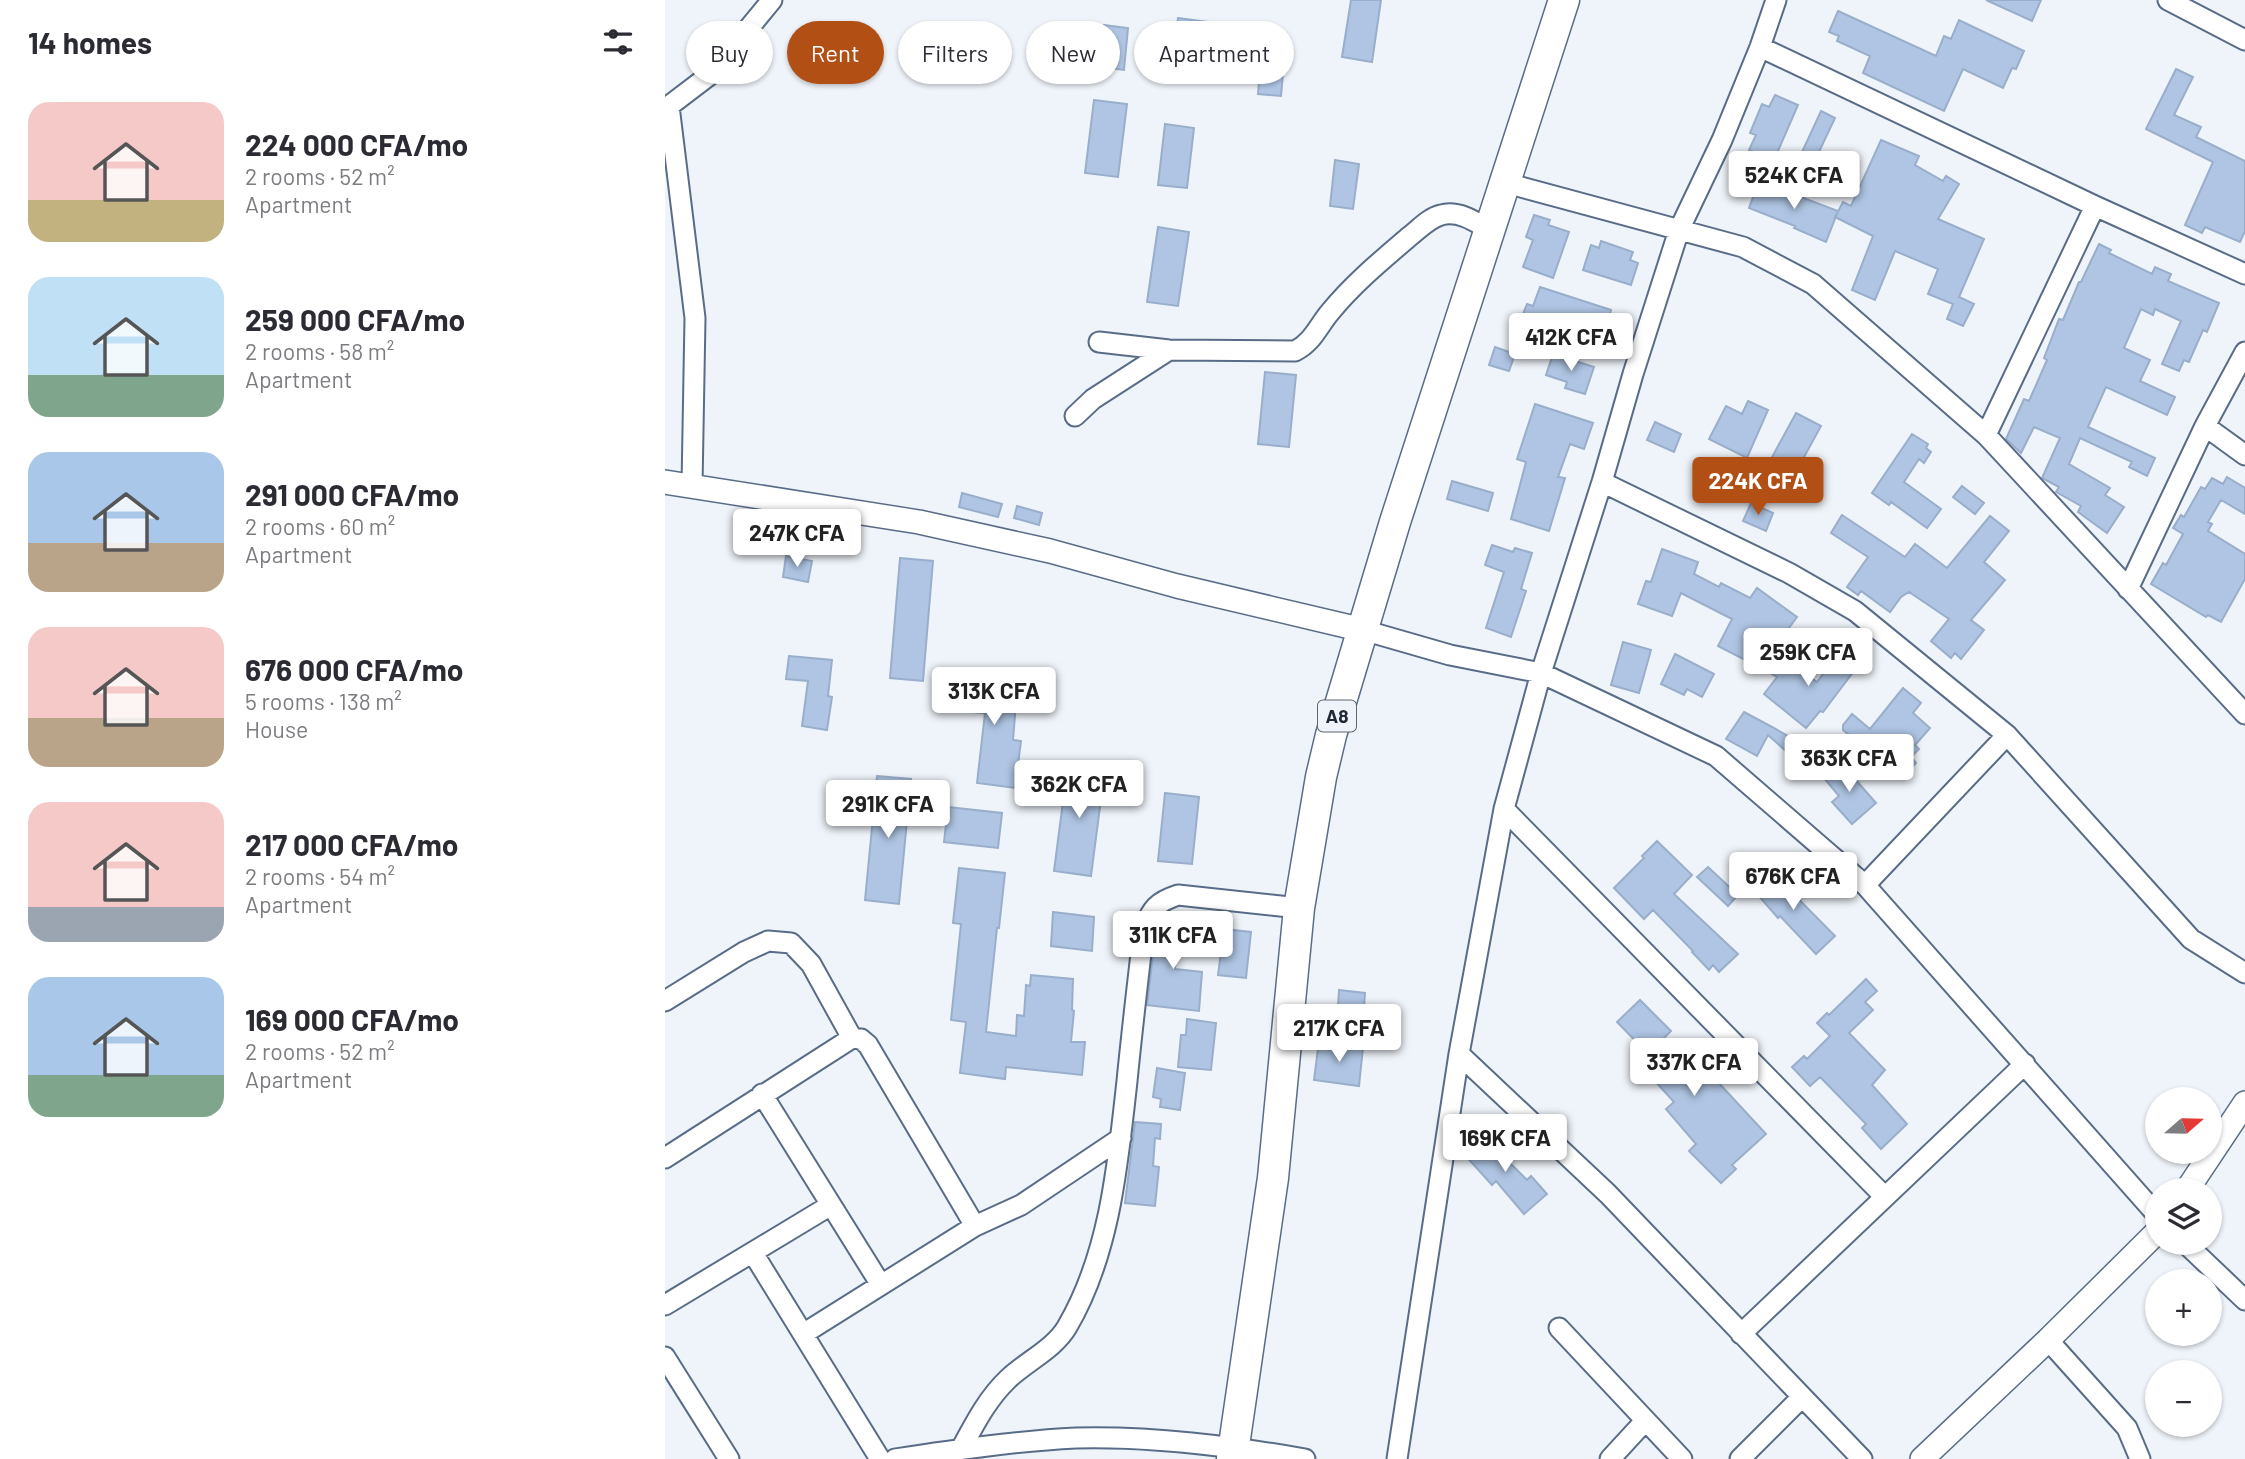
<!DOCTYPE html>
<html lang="en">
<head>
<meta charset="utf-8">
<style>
	body { margin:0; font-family:Barlow,sans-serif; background:#f2f2f3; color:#2b2b33; height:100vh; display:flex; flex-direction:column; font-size:26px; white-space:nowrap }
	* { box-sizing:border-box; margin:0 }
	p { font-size:23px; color:#7c7c81 }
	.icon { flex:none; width:38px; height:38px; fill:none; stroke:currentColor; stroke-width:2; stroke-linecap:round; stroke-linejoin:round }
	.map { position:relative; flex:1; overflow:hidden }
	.details { display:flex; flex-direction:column; background:#fff; width:665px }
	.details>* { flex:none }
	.guide { position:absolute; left:21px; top:21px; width:665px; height:63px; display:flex; gap:14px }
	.needle { width:46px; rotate:70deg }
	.controls { position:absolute; left:1480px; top:1087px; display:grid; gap:14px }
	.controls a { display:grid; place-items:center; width:77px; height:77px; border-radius:50%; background:#fff; box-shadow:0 2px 5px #0004; font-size:35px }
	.price { position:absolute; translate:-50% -60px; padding:0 16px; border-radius:7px; background:#fff; color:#222; font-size:23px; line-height:46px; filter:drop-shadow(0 2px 4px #0008) }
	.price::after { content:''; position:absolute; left:50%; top:42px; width:21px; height:16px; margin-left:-10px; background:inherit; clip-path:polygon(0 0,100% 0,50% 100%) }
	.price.selected { background:#b14f14; color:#fff }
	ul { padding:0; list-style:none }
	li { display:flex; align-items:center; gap:21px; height:175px; padding:0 28px }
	li span { display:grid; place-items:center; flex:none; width:196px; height:140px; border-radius:21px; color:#555 }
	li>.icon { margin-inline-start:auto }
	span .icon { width:84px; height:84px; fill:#fffc; stroke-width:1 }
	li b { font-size:30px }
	h2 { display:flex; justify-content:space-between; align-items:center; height:84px; padding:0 28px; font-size:30px }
	.chip { padding:0 24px; border-radius:32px; background:#fff; box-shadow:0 2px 5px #0004; font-size:24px; line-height:63px }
	.chip.selected { background:#b14f14; color:#fff }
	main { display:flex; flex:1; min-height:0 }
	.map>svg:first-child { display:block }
	.building { fill:#afc5e3; stroke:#98aeca; stroke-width:2 }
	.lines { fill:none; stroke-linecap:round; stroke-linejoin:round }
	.minor-casing { stroke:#596c87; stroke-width:23 }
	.tertiary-casing { stroke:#596c87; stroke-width:26 }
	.primary-casing { stroke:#596c87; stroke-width:33 }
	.minor { stroke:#fff; stroke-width:19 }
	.tertiary { stroke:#fff; stroke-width:23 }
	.primary { stroke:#fff; stroke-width:30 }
	.labels { text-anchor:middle; stroke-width:5; stroke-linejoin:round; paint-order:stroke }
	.shield { fill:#eff4fa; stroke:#5f666f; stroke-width:2 }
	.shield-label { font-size:19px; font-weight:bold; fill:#212934 }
</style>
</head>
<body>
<main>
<section class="details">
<h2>14 homes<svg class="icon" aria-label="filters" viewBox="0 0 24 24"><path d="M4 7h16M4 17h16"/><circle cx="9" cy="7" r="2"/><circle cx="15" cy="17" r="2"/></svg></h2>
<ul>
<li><span style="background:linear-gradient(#f6c9c9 70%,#c2b280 0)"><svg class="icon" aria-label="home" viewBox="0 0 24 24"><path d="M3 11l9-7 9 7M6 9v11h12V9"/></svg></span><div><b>224 000 CFA/mo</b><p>2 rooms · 52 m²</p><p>Apartment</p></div></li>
<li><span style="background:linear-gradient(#bfe0f5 70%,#7fa58c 0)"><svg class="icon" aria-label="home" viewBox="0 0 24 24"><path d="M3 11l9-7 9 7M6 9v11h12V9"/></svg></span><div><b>259 000 CFA/mo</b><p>2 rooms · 58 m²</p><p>Apartment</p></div></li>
<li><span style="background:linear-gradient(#a9c7e8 65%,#b9a48a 0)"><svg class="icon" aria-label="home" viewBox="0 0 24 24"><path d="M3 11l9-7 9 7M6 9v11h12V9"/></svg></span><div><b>291 000 CFA/mo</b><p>2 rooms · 60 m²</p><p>Apartment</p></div></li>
<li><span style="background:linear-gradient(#f6c9c9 65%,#b9a48a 0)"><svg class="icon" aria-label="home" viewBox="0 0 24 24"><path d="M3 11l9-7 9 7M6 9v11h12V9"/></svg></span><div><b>676 000 CFA/mo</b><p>5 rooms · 138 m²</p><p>House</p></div></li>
<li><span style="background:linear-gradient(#f6c9c9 75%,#9aa5b1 0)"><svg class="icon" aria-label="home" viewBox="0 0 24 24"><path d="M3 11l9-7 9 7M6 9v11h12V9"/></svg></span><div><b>217 000 CFA/mo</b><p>2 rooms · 54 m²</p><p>Apartment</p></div></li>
<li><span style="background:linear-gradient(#a9c7e8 70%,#7fa58c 0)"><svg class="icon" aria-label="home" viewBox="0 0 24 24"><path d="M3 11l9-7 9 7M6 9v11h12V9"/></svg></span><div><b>169 000 CFA/mo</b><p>2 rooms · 52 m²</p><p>Apartment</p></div></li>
</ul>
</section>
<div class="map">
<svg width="1580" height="1459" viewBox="0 0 1580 1459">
	<rect width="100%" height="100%" fill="#eff4fa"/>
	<path class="building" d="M686,0H716L707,62L677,57Z
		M1321,0H1376L1367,21Z
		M1173,11L1271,56L1279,36L1286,39L1294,20L1359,51L1351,69L1347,68L1338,88L1298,69L1279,111L1198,73L1205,56L1172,41L1174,36L1164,32Z
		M513,18L544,22L536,82L505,78Z
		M439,25L463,28L459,70L434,67Z
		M598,36L621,39L616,96L593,94Z
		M1511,69L1528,77L1509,115L1536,127L1531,137L1580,161V231L1575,242L1540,227L1537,233L1520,225L1548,162L1481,129Z
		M1110,95L1133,105L1103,174L1089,169L1095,155L1084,150L1091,135L1085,133L1097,104L1104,107Z
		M429,100L462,104L453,177L420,173Z
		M1156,111L1170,118L1145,171L1131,165Z
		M500,124L529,128L522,188L493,185Z
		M1216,140L1254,156L1250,165L1278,181L1281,176L1294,184L1273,219L1319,239L1294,297L1309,304L1298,326L1282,319L1288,304L1263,294L1273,269L1230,251L1210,300L1187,290L1208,236L1170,217L1178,202L1186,206Z
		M670,160L694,164L688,209L665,206Z
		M1094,181L1173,211L1161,242L1129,228L1130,226L1084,208Z
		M869,215L885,220L883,225L904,232L888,278L858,267L868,240L861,237Z
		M493,227L524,232L513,306L482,302Z
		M936,241L968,252L965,260L973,263L966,285L918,270L926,245L934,248Z
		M1434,244L1446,250L1444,253L1487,274L1490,267L1506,274L1503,281L1554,303L1542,332L1538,330L1524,362L1519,360L1514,371L1497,364L1516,321L1490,309L1488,315L1476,309L1459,348L1485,360L1475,381L1510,397L1502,415L1441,387L1423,427L1490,458L1482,476L1464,467L1467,462L1415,438L1404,464L1445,488L1440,495L1459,507L1442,533L1413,512L1416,506L1391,492L1394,487L1377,478L1395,438L1369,427L1356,453L1341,439L1359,399L1364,401L1382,360L1379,358L1394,319L1398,320L1414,282H1416Z
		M875,287L946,310L937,341L893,327L886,347L859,337L863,325L855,322L862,304L868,306Z
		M830,347L850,354L844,371L824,365Z
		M888,354L929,367L920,394L900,388L902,382L881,375Z
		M600,372L631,375L624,447L593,444Z
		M1083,401L1103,410L1082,458L1044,439L1061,406L1077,414Z
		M870,404L928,423L919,449L905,444L893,477L900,478L884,531L846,519L861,462L852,459Z
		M1131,413L1156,426L1131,472L1106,459Z
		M990,422L1016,434L1009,452L982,440Z
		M1247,434L1263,444L1261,448L1266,452L1259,463L1254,459L1239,482L1276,509L1262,528L1226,502L1224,505L1207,493Z
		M1562,477L1580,488V514L1556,500L1543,522L1547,524L1543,531L1580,554V579L1556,622L1543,615L1541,617L1486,584L1498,563L1501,565L1518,534L1508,528L1516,515L1519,517L1536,487L1540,489L1547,478L1558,484Z
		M787,481L828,493L823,511L782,499Z
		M1297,486L1319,503L1310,514L1288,497Z
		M297,493L337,504L333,517L294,507Z
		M1086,503L1108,513L1101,531L1078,521Z
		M352,506L377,513L374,525L349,518Z
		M1177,515L1240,557L1250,544L1282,568L1325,516L1344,531L1319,562L1340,580L1306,620L1319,630L1296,659L1290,653L1286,658L1266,641L1284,619L1244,592L1236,597L1225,612L1196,591L1193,595L1182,587L1203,557L1166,533Z
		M827,545L848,552L850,548L867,553L856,589L861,591L846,637L821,628L839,572L820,565Z
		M997,549L1033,562L1029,574L1054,587L1056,583L1085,598L1092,588L1132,617L1115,640L1102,630L1084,662L1053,646L1067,619L1016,593L1007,616L973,604L981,581L986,582Z
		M121,556L147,561L143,582L118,577Z
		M235,558L268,561L258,681L225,678Z
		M958,642L986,650L974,693L946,685Z
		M1174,653L1192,667L1158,712L1155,711L1141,728L1099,694L1112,677L1105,673L1116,657L1152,682Z
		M1010,654L1049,674L1037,697L1022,689L1019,695L996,684Z
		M124,656L167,660L163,696L167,697L162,730L137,726L143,681L121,679Z
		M298,674L353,679L348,740L356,741L350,788L312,783L320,713L295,711Z
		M1238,688L1256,703L1248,713L1265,728L1250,745L1254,749L1246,757L1251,763L1242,772L1219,750L1212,758L1178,730V725L1187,714L1205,729Z
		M1079,712L1107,727L1130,740L1121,751L1103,735L1092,756L1061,739Z
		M403,763L440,768L426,876L389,871Z
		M1176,763L1211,803L1187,824L1167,802L1174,796L1159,778Z
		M212,776L246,779L234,904L200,900Z
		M500,793L534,797L527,864L493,861Z
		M283,807L337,813L333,848L279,842Z
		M992,841L1027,875L1009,894L1073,954L1054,972L1048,965L1044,970L1027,952L1028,951L988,910L979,919L949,888L979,858L977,856Z
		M1043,867L1073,895L1063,906L1032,877Z
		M294,868L340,873L334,928H332L321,1032L351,1036L352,1015L359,1016L361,985L365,986L366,975L408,979L407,1010L409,1011L406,1042H420L417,1075L341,1067L340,1079L295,1073L301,1022L286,1020L296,924L288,923Z
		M1105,870L1170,936L1151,954L1115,916L1113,918L1086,887Z
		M388,912L429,917L427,951L386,946Z
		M496,920L528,922L527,937L513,936L510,969L537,972L534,1011L482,1005L491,931Z
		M559,929L586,932L581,978L553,975Z
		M1201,979L1212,991L1200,1002L1208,1010L1184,1033L1220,1070L1207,1085L1242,1124L1216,1149L1197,1128L1201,1124L1155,1077L1145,1086L1127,1067L1139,1056L1142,1059L1165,1036L1152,1023L1162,1013L1164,1015Z
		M674,990L700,993L698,1022L679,1021L680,1007H673Z
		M975,1000L1006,1031L999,1038L1032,1073L1039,1067L1101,1134L1067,1165L1071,1169L1056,1183L1024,1151L1031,1144L1001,1109L1009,1102L980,1070L990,1061L952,1022Z
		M522,1019L551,1023L546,1070L513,1067L516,1035H521Z
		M654,1041L698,1047L694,1086L649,1080Z
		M492,1068L520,1073L515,1110L495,1107L496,1099L488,1097Z
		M470,1122L496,1124L495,1139L490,1138L488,1166L494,1167L490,1206L460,1203Z
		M818,1137L824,1143L829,1139L846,1158L843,1161L862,1180L866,1176L882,1194L859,1214L831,1181L827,1185L799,1154Z"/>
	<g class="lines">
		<defs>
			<path id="minor" d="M1503,0L1580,40
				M1095,47L1430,206L1580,274
				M841,183L1078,247L1148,284L1321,435L1580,714
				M434,342L504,350L630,351C648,342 653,326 666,311C689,283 717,260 745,236C754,229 764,218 776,215C794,210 811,222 826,231
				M410,416L428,399L504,350
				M1540,426L1580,455
				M1321,435L1430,206
				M937,482L1124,573L1190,611L1342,735L1526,939L1580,973
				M27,486L30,318L4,106L46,74L107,0
				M1463,589L1540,426L1580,352
				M698,630L785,655L876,673L1051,756L1200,885L1493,1216
				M839,809L1219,1196
				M1200,885L1342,735
				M0,1001L79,952L103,941L126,943L146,964L187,1038
				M794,1054L943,1194L1197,1459
				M97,1094L216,1285
				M0,1158L187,1038L196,1039L203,1045L310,1226
				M1519,1242L1580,1300
				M88,1253L215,1459
				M0,1305L166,1205
				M894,1328L1017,1459
				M138,1334L310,1226L356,1205L456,1138
				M1076,1334L1360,1064
				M1383,1340L1462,1428L1475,1459
				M0,1357L64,1459
				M296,1449C309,1425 322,1399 343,1379C362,1361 389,1349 402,1327C445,1254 453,1163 462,1081C467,1030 473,979 479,928C487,908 492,902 513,895L634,908
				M230,1459C290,1450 351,1441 411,1438C488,1436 565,1446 640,1459
				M732,1459L794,1054L839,809L876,673L937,482L968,374L1014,230L1057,140L1095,47L1111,0
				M945,1459L980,1421
				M1075,1459L1137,1397"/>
			<path id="tertiary" d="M0,482L254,522L385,551L512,586L698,630
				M1522,1190L1580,1103
				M1257,1459L1383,1340L1493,1231"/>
			<path id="primary" d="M567,1459L608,1178L634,908L656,777L666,735L730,522L899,0"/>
		</defs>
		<use href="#minor" class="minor-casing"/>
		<use href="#tertiary" class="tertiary-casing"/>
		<use href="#primary" class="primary-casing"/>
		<use href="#minor" class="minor"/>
		<use href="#tertiary" class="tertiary"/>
		<use href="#primary" class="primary"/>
	</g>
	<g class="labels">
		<rect class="shield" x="653" y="700.5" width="38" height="31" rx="5"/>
		<g class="shield-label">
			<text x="672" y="723">A8</text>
		</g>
	</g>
</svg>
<div class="controls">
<a><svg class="needle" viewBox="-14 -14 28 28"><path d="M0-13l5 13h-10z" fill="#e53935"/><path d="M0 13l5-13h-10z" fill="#7c7c81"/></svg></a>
<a><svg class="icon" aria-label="layers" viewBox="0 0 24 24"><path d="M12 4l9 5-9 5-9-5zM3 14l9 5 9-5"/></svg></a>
<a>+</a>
<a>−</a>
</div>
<b class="price" style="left:1129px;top:211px">524K CFA</b>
<b class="price" style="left:906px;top:373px">412K CFA</b>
<b class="price selected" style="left:1093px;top:517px">224K CFA</b>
<b class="price" style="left:132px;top:569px">247K CFA</b>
<b class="price" style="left:1143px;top:688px">259K CFA</b>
<b class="price" style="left:329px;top:727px">313K CFA</b>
<b class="price" style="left:1184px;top:794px">363K CFA</b>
<b class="price" style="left:414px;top:820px">362K CFA</b>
<b class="price" style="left:223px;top:840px">291K CFA</b>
<b class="price" style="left:1128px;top:912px">676K CFA</b>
<b class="price" style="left:508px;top:971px">311K CFA</b>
<b class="price" style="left:674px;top:1064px">217K CFA</b>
<b class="price" style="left:1029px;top:1098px">337K CFA</b>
<b class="price" style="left:840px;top:1174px">169K CFA</b>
<div class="guide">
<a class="chip">Buy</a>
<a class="chip selected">Rent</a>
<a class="chip">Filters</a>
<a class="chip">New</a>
<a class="chip">Apartment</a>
</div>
</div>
</main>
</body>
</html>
